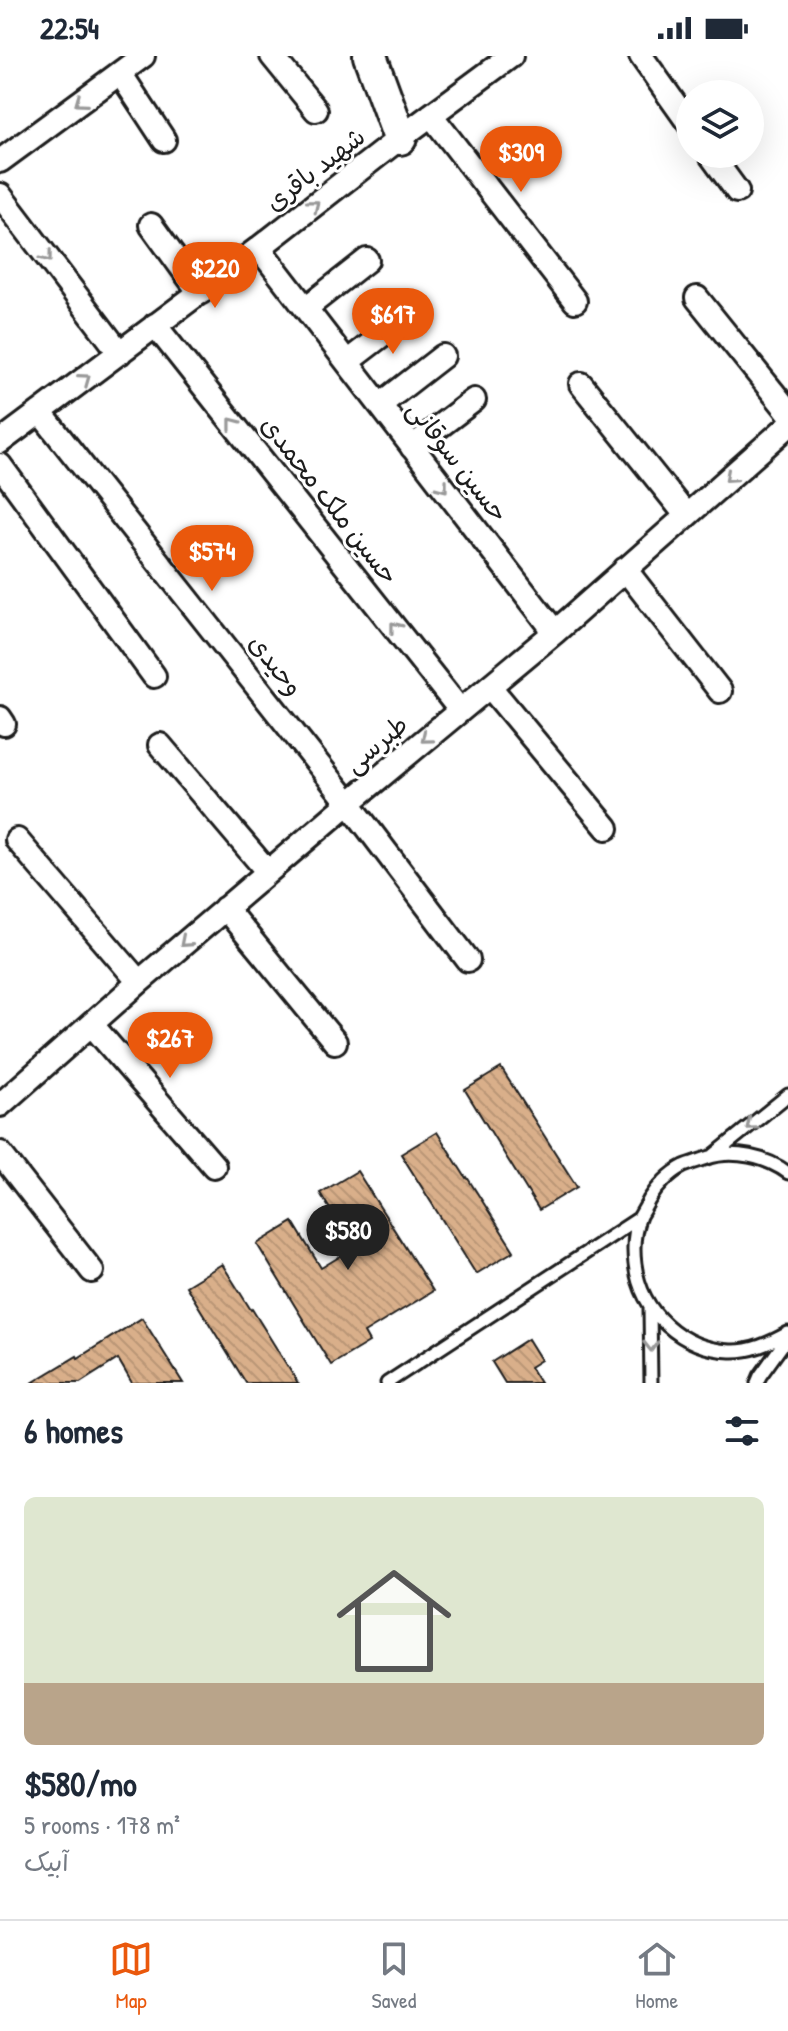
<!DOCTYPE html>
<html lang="en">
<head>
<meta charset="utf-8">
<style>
	body { margin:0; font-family:"Patrick Hand","Playpen Sans Arabic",sans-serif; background:#f6f6f7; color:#1f2937; height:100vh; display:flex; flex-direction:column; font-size:30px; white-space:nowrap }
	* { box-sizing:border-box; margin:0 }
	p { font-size:26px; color:#747a83 }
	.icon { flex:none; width:44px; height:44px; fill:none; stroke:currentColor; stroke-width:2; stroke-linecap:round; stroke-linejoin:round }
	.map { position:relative; height:1327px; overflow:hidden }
	.drawer { display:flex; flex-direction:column; background:#fff; flex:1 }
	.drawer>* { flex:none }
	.controls { position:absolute; left:676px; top:24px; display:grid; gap:16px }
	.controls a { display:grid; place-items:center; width:88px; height:88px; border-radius:50%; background:#fff; box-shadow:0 8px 32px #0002; font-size:40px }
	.price { position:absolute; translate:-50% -68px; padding:0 18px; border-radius:28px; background:#ea580c; color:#fff; font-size:26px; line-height:52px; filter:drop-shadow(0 2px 4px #0008) }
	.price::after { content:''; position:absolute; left:50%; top:48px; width:24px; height:18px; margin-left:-12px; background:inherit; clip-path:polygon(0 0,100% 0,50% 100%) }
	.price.on { background:#222; color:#fff }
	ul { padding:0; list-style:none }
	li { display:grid; align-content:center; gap:16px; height:424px; padding:0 24px }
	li+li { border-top:2px solid #e0e1e3 }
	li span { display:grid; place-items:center; height:248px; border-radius:12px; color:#555 }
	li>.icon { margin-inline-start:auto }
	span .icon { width:144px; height:144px; fill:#fffc; stroke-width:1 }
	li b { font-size:34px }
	h2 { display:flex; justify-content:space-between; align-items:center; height:96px; padding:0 24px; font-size:34px }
	.status { display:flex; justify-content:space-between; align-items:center; height:56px; padding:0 40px; background:#fff; direction:ltr }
	.status svg { height:22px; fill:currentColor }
	.menu { display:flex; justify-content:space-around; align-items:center; height:112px; border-top:2px solid #e0e1e3; background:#fff; font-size:22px; color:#747a83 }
	.menu a { display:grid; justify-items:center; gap:4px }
	.menu .on { color:#ea580c }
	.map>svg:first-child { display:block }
	.building { fill:url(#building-back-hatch); stroke:#1c1c1c; stroke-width:2 }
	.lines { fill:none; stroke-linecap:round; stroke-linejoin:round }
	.service-casing { stroke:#1c1c1c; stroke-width:17 }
	.minor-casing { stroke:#1c1c1c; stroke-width:28 }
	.secondary-casing { stroke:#1c1c1c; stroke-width:38 }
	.service { stroke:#fff; stroke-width:11 }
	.minor { stroke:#fff; stroke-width:22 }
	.secondary { stroke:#fff; stroke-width:32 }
	.oneway { stroke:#999 }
	.labels { text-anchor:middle; stroke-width:6; stroke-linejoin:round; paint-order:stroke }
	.street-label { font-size:26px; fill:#1c1c1c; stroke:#fff }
</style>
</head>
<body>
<div class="status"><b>22:54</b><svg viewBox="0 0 49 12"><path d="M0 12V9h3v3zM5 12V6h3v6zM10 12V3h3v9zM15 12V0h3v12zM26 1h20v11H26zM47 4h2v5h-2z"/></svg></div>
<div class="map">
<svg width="788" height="1327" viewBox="0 0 788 1327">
	<defs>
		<pattern id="building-back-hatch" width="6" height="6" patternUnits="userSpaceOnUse" patternTransform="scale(2)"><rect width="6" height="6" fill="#d9af8a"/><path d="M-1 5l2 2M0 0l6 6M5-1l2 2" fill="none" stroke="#ba9676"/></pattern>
	</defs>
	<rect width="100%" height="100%" fill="#fff"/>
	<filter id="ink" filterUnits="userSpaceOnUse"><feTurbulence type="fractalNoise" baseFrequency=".0125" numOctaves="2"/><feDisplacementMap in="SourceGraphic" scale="16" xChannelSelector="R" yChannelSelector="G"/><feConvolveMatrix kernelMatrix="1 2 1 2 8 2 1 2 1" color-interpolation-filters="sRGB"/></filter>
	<g filter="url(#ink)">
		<path class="building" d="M501,1012L577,1131L539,1154L465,1034Z
			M437,1076L466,1122L467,1121L514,1195L476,1218L401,1098Z
			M357,1115L433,1235L364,1277L369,1286L331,1309L257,1188L293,1166L321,1212L354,1192L320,1137Z
			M222,1208L251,1254L252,1253L298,1327H246L186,1230Z
			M142,1262L183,1327H132L118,1303L80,1327H32L77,1300L78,1302Z
			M528,1283L541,1304L530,1311L540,1327H505L492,1306Z"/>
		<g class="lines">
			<defs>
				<path id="service" d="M714,1099L788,1039
					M788,1117C767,1101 733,1093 707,1102C699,1105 691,1107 684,1110C670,1117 657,1131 649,1144C646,1150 643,1155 640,1160C634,1175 633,1193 635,1208C641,1257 682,1293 730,1295C751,1296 770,1287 788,1277
					M650,1252L651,1327
					M387,1327L639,1162
					M757,1327L760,1320L788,1281"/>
				<path id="minor" d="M272,0L316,54
					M641,0L690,69
					M120,17L164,84
					M431,59L575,245
					M710,98L737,135
					M0,105L143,0
					M0,139L120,297
					M151,169L200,237
					M259,192L555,576
					M697,242L788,355
					M306,252L367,204
					M155,269L460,654
					M347,306L411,257
					M581,328L686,459
					M380,349L443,300
					M40,356L349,747L468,904
					M0,386L259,192L400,82L511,0
					M412,391L474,344
					M0,409L154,620
					M625,513L720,635
					M490,631L607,772
					M0,662L4,668
					M160,689L268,816
					M17,784L139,926
					M225,852L335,986
					M92,969L214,1110
					M0,1049L139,926L349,747L555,576L788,370
					M0,1097L92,1215"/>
				<path id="secondary" d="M370,0L400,82"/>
			</defs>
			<use href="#service" class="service-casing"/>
			<use href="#minor" class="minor-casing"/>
			<use href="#secondary" class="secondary-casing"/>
			<use href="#service" class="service"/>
			<use href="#minor" class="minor"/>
			<use href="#secondary" class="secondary"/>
		</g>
		<defs><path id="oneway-chevron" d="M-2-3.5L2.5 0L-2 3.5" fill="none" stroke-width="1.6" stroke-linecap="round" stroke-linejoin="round" transform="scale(2)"/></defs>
		<g class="oneway">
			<use href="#oneway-chevron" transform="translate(80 46) rotate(144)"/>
			<use href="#oneway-chevron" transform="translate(314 149) rotate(-38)"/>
			<use href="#oneway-chevron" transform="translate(47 201) rotate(53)"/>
			<use href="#oneway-chevron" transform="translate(85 323) rotate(-36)"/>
			<use href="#oneway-chevron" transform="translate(233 367) rotate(-128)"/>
			<use href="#oneway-chevron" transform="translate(730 421) rotate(139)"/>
			<use href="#oneway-chevron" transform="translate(443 431) rotate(52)"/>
			<use href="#oneway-chevron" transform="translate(395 571) rotate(-128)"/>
			<use href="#oneway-chevron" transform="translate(426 682) rotate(140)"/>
			<use href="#oneway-chevron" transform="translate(185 886) rotate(139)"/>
			<use href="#oneway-chevron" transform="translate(751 1069) rotate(141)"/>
			<use href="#oneway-chevron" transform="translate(651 1290) rotate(89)"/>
		</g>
	</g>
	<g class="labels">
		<g class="street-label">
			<text transform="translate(315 113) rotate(-38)" y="9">شهید باقری</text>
			<text transform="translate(458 405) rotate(52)" y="9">حسین سوقانی</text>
			<text transform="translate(330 444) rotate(52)" y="9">حسین ملک محمدی</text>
			<text transform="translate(276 609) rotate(52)" y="9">وحیدی</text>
			<text transform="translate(376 688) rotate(-40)" y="9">طبرسی</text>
		</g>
	</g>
</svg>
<div class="controls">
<a><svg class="icon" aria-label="layers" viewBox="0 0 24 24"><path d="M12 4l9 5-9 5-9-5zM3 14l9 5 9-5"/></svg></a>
</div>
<b class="price" style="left:521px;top:138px">$309</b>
<b class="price" style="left:215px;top:254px">$220</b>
<b class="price" style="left:393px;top:300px">$617</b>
<b class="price" style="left:212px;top:537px">$574</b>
<b class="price" style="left:170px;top:1024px">$267</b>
<b class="price on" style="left:348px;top:1216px">$580</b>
</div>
<section class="drawer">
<h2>6 homes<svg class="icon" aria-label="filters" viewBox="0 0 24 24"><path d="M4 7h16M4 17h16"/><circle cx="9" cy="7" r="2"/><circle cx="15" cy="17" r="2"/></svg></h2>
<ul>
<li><span style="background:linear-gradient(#dfe7d0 75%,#b9a48a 0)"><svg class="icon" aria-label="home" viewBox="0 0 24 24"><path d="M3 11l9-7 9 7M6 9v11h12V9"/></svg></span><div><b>$580/mo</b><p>5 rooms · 178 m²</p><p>آبیک</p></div></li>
</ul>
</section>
<nav class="menu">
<a class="on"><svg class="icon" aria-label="map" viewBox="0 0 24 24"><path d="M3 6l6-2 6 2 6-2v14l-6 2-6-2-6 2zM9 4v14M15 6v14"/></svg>Map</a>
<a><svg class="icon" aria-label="saved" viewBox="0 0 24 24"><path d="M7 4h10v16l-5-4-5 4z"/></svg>Saved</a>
<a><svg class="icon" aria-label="home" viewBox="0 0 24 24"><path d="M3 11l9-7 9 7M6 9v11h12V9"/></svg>Home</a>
</nav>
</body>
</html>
